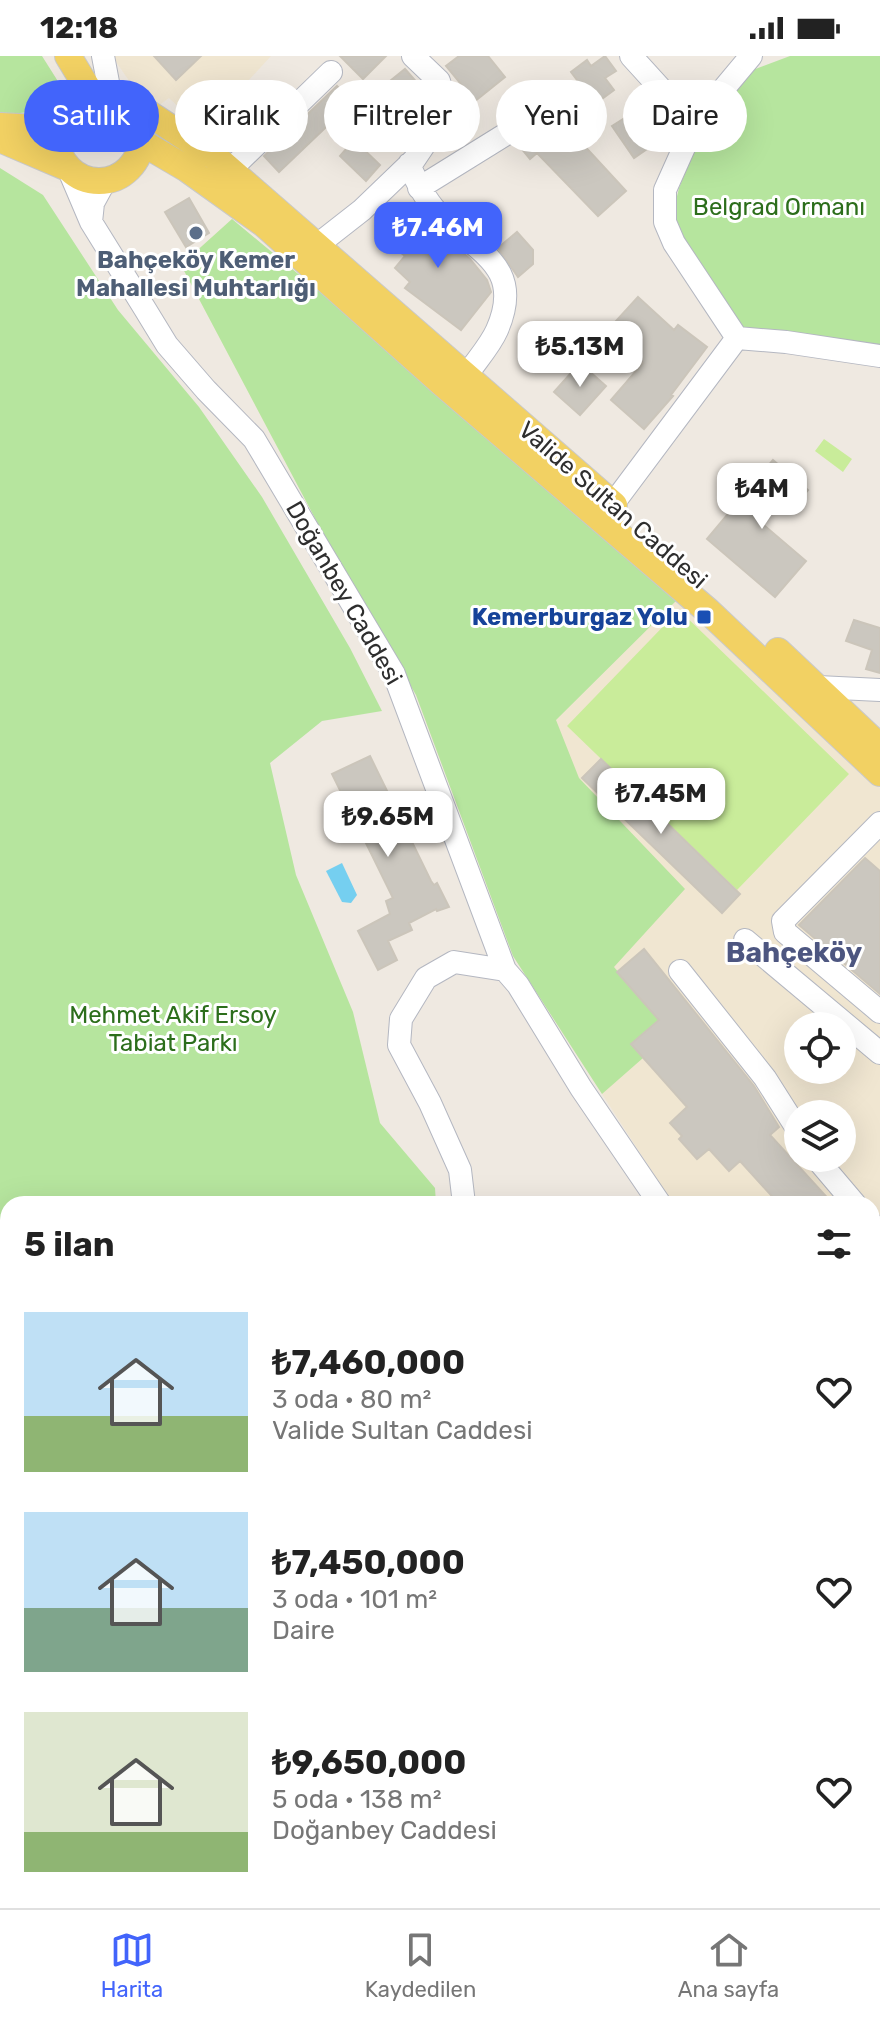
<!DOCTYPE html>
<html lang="tr">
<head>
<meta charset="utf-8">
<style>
	body { margin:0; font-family:Rubik,sans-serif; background:#f2f2f2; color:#222; height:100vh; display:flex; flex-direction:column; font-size:30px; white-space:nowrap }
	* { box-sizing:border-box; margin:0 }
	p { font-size:26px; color:#767676 }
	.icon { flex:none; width:44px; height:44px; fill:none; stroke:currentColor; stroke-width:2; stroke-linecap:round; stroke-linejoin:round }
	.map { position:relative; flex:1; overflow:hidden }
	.side { position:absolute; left:0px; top:1140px; width:880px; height:712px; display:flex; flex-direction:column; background:#fff; border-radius:24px 24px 0 0; box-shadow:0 8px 32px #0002 }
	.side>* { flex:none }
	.banner { position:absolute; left:24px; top:24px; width:832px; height:72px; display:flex; gap:16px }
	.fabs { position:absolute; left:784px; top:956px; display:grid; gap:16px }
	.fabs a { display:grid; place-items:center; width:72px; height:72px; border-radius:50%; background:#fff; box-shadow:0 8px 32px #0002; font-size:40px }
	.price { position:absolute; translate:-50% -68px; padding:0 18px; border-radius:16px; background:#fff; color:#222; font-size:26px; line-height:52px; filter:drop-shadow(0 2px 4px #0008) }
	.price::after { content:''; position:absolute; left:50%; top:48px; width:24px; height:18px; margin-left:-12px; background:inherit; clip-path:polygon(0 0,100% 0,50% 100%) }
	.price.on { background:#4264fb; color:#fff }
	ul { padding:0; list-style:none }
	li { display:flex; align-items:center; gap:24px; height:200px; padding:0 24px }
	li span { display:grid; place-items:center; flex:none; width:224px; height:160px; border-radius:0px; color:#555 }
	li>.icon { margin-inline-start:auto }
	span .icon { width:96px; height:96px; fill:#fffc; stroke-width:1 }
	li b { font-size:34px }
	h2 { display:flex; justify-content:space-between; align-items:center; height:96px; padding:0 24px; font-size:34px }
	.chip { padding:0 28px; border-radius:36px; background:#fff; box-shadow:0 8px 32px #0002; font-size:28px; line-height:72px }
	.chip.on { background:#4264fb; color:#fff }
	.status { display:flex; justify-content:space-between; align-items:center; height:56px; padding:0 40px; background:#fff; direction:ltr }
	.status svg { height:22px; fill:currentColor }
	.tabs { display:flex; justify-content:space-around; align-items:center; height:112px; border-top:2px solid #e0e0e0; background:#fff; font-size:22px; color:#767676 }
	.tabs a { display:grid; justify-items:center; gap:4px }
	.tabs .on { color:#4264fb }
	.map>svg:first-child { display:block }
	.education { fill:#f0e6d1; fill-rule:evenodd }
	.green { fill:#b6e59e }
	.pitch { fill:#c9ec9a }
	.water { fill:#75cff0 }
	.building { fill:#cbc7bf; stroke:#cbc5ba; stroke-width:2 }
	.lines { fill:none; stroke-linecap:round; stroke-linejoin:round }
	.minor-casing { stroke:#b4b7c1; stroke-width:24 }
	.major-casing { stroke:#c9c9c9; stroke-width:28 }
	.minor { stroke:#fff; stroke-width:22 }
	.major { stroke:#f2d163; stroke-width:26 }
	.service-dot { fill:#5c6f8a; stroke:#fff; stroke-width:3 }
	.transit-dot { fill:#1a4fb4; stroke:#fff; stroke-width:3 }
	.labels { text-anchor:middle; stroke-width:6; stroke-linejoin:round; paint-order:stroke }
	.park-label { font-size:24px; fill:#2c6e1b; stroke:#fff }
	.service-label { font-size:24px; font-weight:bold; fill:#4e5e75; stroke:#fff }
	.street-label { font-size:24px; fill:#2e2e2e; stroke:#fff }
	.transit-label { font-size:24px; font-weight:bold; fill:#164399; stroke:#fff; text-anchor:end }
	.quarter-label { font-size:28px; font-weight:bold; fill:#4d5680; stroke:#fff }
</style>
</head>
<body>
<div class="status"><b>12:18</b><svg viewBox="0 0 49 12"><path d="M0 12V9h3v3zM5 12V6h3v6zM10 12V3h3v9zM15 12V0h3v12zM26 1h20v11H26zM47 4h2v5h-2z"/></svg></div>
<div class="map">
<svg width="880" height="1852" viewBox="0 0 880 1852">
	<rect width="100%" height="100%" fill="#efe9e1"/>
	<path class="education" d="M112,0H271L203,74L169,42L158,50L151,43L145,48Z
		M232,163L599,468L880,732V1674L872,1668V1148H673L513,900L416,639L317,466L181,209ZM798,970H842V1014H798ZM798,1058H842V1102H798Z"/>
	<path class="green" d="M0,0H42L66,38L30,56L0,59Z
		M790,0H880V300L737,282L671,165L679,132L703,71L742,18Z
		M0,112L43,139L118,254L199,351L262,441L350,592L382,655L322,665L270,707L296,819L353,956L380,1067L435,1132L436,1148H8V1844H488L501,1852H0Z
		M232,163L599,468L678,543L556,664L579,722L685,833L614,911L659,964L631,988L643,1002L602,1038L513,900L416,639L317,466L181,209Z"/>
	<path class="pitch" d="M824,383L852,403L843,416L815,395Z
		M679,554L849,718L737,834L567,670Z"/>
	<path class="water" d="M342,807L357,839L351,847L342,846L326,815Z"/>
	<path class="building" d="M154,0H201L176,24Z
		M340,0H386L363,23Z
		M459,0H488L505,21L475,45L446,10Z
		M605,0L616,15L605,22L614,34L595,48L571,16L587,4L591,10Z
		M405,13L426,37L400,59L379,34Z
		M337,30L347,40L340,46L346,52L279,116L264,100Z
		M274,32L284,41L264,62L254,52Z
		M560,40L578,62L567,71L626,135L598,160L537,97L530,103L517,87L555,54Z
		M642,51L655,69L652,73L660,84L634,102L612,70Z
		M354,84L380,109L366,125L340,100Z
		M189,142L209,177L186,191L165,156Z
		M412,152L470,203L487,224L491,236L461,274L405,232L410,226L395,212L405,200L385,184Z
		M517,176L533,194V208L518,221L498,192Z
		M638,241L674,274L678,269L707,291L671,339L673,340L644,373L611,344L643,307L607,275Z
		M580,307L606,330L580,359L554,336Z
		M773,404L808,434L790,456L776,444L759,465L806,505L775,541L707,483Z
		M854,564L880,572V617L866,613L872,594L846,585Z
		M370,700L431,825L434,829L437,827L449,851L437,855L436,853L409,867L412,874L388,885L397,904L378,914L358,875L390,858L386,845L393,842L332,718Z
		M601,703L740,838L722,857L582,722Z
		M865,802L880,815V938L799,869Z
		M644,893L754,1030L779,1071L770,1079L833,1148H779L740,1105L729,1115L709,1093L697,1103L679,1083L682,1080L670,1067L687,1051L631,988L659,964L617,916Z"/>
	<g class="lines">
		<defs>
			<path id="minor" d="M103,0L111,42
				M631,0L681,55L695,67L665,134V166L674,187L737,282
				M695,67L751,0
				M409,108C416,125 424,142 437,156C473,195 526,208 497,274C490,290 476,305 466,320
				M68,112L91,166L145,253L167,289L206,334L254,383L394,618L505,914L518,929L581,1032L660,1148
				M230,114L331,16
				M419,132L506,78L546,43
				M91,166L93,147L105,125
				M316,190L362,154L414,104L447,55L439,25L413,0
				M613,448L737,282L786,286L880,300
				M818,631L880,634
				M880,767L783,865L785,876L880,956
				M745,884L880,997
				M680,915L765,1022L798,1074
				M816,1102L855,1148
				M464,1148L460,1114L430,1047L399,989L401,963L426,922L454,906L505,914
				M872,1168L880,1178
				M872,1692L880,1700
				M872,1815L880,1801
				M507,1844L524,1852
				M840,1844L848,1852"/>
			<path id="major" d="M68,0L93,41L124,76L187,113L264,168L442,327L708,555L880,717
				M57 83a42 42 0 1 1 84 0a42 42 0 1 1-84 0Z
				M111,42L145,55L215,101L614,449
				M0,70L58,73
				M0,83L68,112
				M778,595L880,691"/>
		</defs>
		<use href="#minor" class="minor-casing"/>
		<use href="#major" class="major-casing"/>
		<use href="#minor" class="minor"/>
		<use href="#major" class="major"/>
	</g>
	<circle class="service-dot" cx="196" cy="177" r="8"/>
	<rect class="transit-dot" x="696" y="553" width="16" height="16" rx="4"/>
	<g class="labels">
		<g class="park-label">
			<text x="779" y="159">Belgrad Ormanı</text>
			<text x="173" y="967">Mehmet Akif Ersoy<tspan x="173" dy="28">Tabiat Parkı</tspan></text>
		</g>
		<g class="service-label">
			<text x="196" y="212">Bahçeköy Kemer<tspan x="196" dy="28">Mahallesi Muhtarlığı</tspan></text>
		</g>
		<g class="street-label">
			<text transform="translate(613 449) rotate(41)" y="8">Valide Sultan Caddesi</text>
			<text transform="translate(344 537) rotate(60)" y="8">Doğanbey Caddesi</text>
		</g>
		<g class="transit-label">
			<text x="688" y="569">Kemerburgaz Yolu</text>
		</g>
		<g class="quarter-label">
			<text x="794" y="906">Bahçeköy</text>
		</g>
	</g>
</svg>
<div class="fabs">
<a><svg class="icon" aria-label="locate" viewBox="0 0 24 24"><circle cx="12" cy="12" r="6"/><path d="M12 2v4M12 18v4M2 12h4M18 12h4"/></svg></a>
<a><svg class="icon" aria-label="layers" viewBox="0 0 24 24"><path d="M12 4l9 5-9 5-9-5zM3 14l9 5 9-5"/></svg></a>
</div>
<b class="price on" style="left:438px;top:214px">₺7.46M</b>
<b class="price" style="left:580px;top:333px">₺5.13M</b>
<b class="price" style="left:762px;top:475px">₺4M</b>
<b class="price" style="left:661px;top:780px">₺7.45M</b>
<b class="price" style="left:388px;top:803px">₺9.65M</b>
<div class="banner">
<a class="chip on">Satılık</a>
<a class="chip">Kiralık</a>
<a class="chip">Filtreler</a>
<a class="chip">Yeni</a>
<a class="chip">Daire</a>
</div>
<section class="side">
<h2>5 ilan<svg class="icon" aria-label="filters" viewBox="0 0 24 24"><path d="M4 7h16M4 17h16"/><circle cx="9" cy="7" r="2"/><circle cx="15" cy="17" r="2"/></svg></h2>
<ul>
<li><span style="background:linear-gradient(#bfe0f5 65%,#8fb573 0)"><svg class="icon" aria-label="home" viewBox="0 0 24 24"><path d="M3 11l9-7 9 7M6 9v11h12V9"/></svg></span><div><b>₺7,460,000</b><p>3 oda · 80 m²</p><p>Valide Sultan Caddesi</p></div><svg class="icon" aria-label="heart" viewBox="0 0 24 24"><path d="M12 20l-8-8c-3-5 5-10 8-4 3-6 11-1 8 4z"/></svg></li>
<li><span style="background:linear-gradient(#bfe0f5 60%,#7fa58c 0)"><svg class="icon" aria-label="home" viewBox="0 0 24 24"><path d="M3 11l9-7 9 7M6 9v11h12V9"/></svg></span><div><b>₺7,450,000</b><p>3 oda · 101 m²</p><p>Daire</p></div><svg class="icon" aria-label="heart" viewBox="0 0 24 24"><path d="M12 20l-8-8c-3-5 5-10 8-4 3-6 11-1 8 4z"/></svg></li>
<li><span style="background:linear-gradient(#dfe7d0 75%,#8fb573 0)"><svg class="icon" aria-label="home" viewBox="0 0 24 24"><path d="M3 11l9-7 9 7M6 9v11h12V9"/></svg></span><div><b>₺9,650,000</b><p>5 oda · 138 m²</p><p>Doğanbey Caddesi</p></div><svg class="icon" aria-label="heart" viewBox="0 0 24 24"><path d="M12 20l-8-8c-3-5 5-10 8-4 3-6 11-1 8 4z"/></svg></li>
</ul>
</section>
</div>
<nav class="tabs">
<a class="on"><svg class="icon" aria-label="map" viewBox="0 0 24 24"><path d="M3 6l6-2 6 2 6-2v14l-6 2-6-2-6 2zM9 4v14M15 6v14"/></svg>Harita</a>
<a><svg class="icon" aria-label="saved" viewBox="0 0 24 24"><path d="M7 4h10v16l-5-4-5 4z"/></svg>Kaydedilen</a>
<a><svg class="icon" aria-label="home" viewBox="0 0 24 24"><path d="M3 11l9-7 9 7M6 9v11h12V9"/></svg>Ana sayfa</a>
</nav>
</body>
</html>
